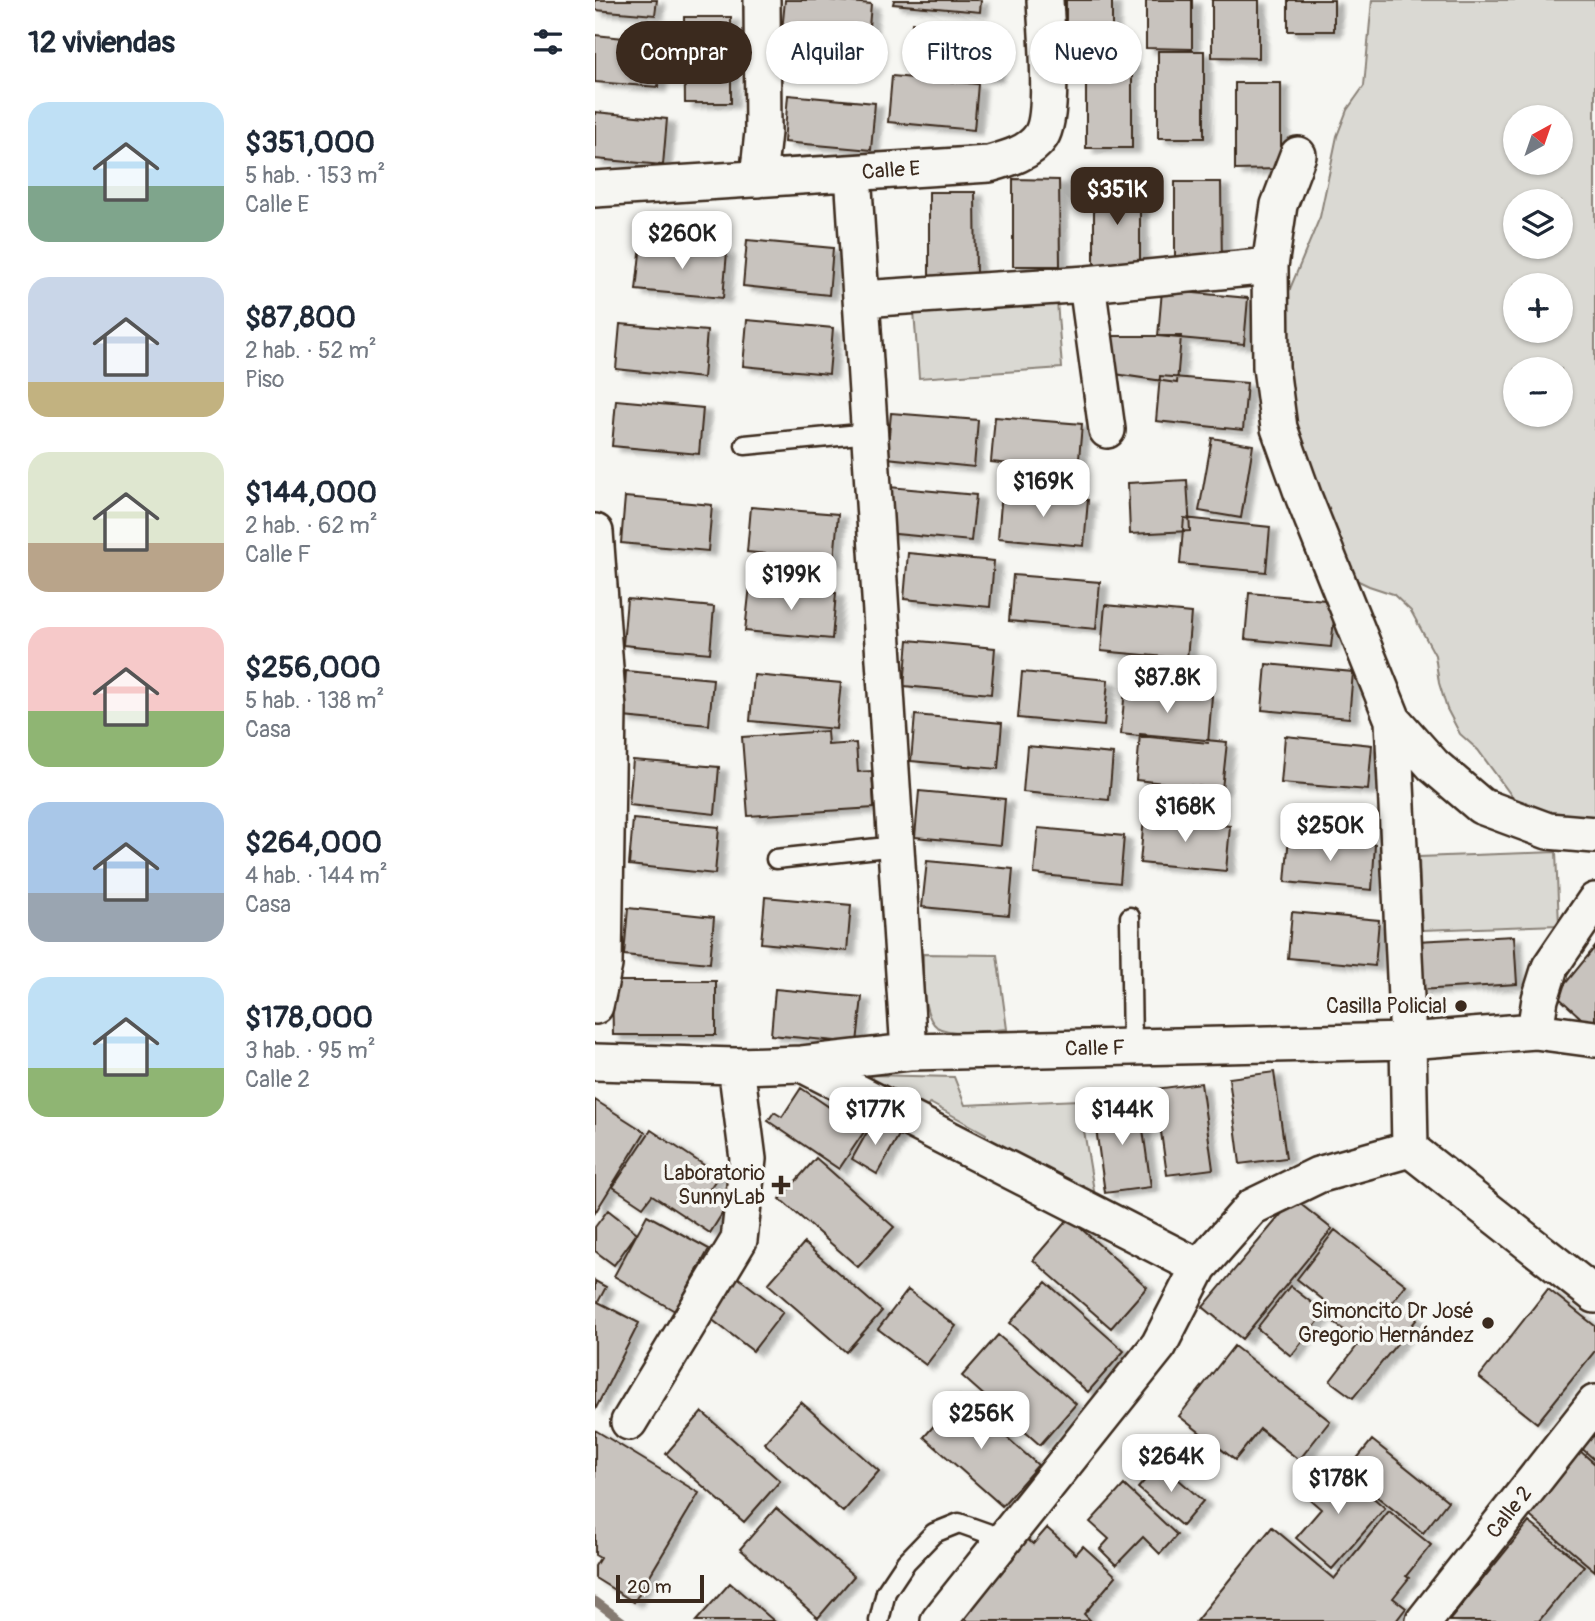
<!DOCTYPE html>
<html lang="es">
<head>
<meta charset="utf-8">
<style>
	body { margin:0; font-family:Pangolin,sans-serif; background:#f2f2f3; color:#1f2937; height:100vh; display:flex; flex-direction:column; font-size:26px; white-space:nowrap }
	* { box-sizing:border-box; margin:0 }
	p { font-size:23px; color:#747a83 }
	.icon { flex:none; width:38px; height:38px; fill:none; stroke:currentColor; stroke-width:2; stroke-linecap:round; stroke-linejoin:round }
	.map { position:relative; flex:1; overflow:hidden }
	.sheet { display:flex; flex-direction:column; background:#fff; width:595px }
	.sheet>* { flex:none }
	.top-card { position:absolute; left:21px; top:21px; width:665px; height:63px; display:flex; gap:14px }
	.needle { width:46px; rotate:40deg }
	.controls { position:absolute; left:908px; top:105px; display:grid; gap:14px }
	.controls a { display:grid; place-items:center; width:70px; height:70px; border-radius:50%; background:#fff; box-shadow:0 2px 5px #0004; font-size:35px }
	.scale { position:absolute; left:21px; bottom:18px; width:88px; box-sizing:border-box; padding-left:7px; border:4px solid #3b2a1e; border-top:0; font-size:19px; line-height:24px; white-space:nowrap; color:#3b2a1e; -webkit-text-stroke:5px #f6f6f2; paint-order:stroke }
	.price { position:absolute; translate:-50% -60px; padding:0 16px; border-radius:14px; background:#fff; color:#222; font-size:23px; line-height:46px; filter:drop-shadow(0 2px 4px #0008) }
	.price::after { content:''; position:absolute; left:50%; top:42px; width:21px; height:16px; margin-left:-10px; background:inherit; clip-path:polygon(0 0,100% 0,50% 100%) }
	.price.on { background:#3b2a1e; color:#fff }
	ul { padding:0; list-style:none }
	li { display:flex; align-items:center; gap:21px; height:175px; padding:0 28px }
	li span { display:grid; place-items:center; flex:none; width:196px; height:140px; border-radius:21px; color:#555 }
	li>.icon { margin-inline-start:auto }
	span .icon { width:84px; height:84px; fill:#fffc; stroke-width:1 }
	li b { font-size:30px }
	h2 { display:flex; justify-content:space-between; align-items:center; height:84px; padding:0 28px; font-size:30px }
	.chip { padding:0 24px; border-radius:32px; background:#fff; box-shadow:0 2px 5px #0004; font-size:24px; line-height:63px }
	.chip.on { background:#3b2a1e; color:#fff }
	main { display:flex; flex:1; min-height:0 }
	.map>svg:first-child { display:block }
	.green { fill:#dad9d3; stroke:#8a8278; stroke-width:2; fill-rule:evenodd }
	.lines { fill:none; stroke-linecap:round; stroke-linejoin:round }
	.stream { stroke:#857a71; stroke-width:9 }
	.building { fill:#c8c3be; stroke:#3b2a1e; stroke-width:2; filter:url(#shadow) }
	.lane-casing { stroke:#3b2a1e; stroke-width:23 }
	.street-casing { stroke:#3b2a1e; stroke-width:40 }
	.lane { stroke:#f6f6f2; stroke-width:18 }
	.street { stroke:#f6f6f2; stroke-width:35 }
	.poi-dot { fill:#3b2a1e; stroke:#f6f6f2; stroke-width:2.5 }
	.labels { text-anchor:middle; stroke-width:7; stroke-linejoin:round; paint-order:stroke }
	.street-label { font-size:21px; fill:#3b2a1e; stroke:#f6f6f2 }
	.poi-label { font-size:21px; fill:#3b2a1e; stroke:#f6f6f2; text-anchor:end }
</style>
</head>
<body>
<main>
<section class="sheet">
<h2>12 viviendas<svg class="icon" aria-label="filters" viewBox="0 0 24 24"><path d="M4 7h16M4 17h16"/><circle cx="9" cy="7" r="2"/><circle cx="15" cy="17" r="2"/></svg></h2>
<ul>
<li><span style="background:linear-gradient(#bfe0f5 60%,#7fa58c 0)"><svg class="icon" aria-label="home" viewBox="0 0 24 24"><path d="M3 11l9-7 9 7M6 9v11h12V9"/></svg></span><div><b>$351,000</b><p>5 hab. · 153 m²</p><p>Calle E</p></div></li>
<li><span style="background:linear-gradient(#c9d6e8 75%,#c2b280 0)"><svg class="icon" aria-label="home" viewBox="0 0 24 24"><path d="M3 11l9-7 9 7M6 9v11h12V9"/></svg></span><div><b>$87,800</b><p>2 hab. · 52 m²</p><p>Piso</p></div></li>
<li><span style="background:linear-gradient(#dfe7d0 65%,#b9a48a 0)"><svg class="icon" aria-label="home" viewBox="0 0 24 24"><path d="M3 11l9-7 9 7M6 9v11h12V9"/></svg></span><div><b>$144,000</b><p>2 hab. · 62 m²</p><p>Calle F</p></div></li>
<li><span style="background:linear-gradient(#f6c9c9 60%,#8fb573 0)"><svg class="icon" aria-label="home" viewBox="0 0 24 24"><path d="M3 11l9-7 9 7M6 9v11h12V9"/></svg></span><div><b>$256,000</b><p>5 hab. · 138 m²</p><p>Casa</p></div></li>
<li><span style="background:linear-gradient(#a9c7e8 65%,#9aa5b1 0)"><svg class="icon" aria-label="home" viewBox="0 0 24 24"><path d="M3 11l9-7 9 7M6 9v11h12V9"/></svg></span><div><b>$264,000</b><p>4 hab. · 144 m²</p><p>Casa</p></div></li>
<li><span style="background:linear-gradient(#bfe0f5 65%,#8fb573 0)"><svg class="icon" aria-label="home" viewBox="0 0 24 24"><path d="M3 11l9-7 9 7M6 9v11h12V9"/></svg></span><div><b>$178,000</b><p>3 hab. · 95 m²</p><p>Calle 2</p></div></li>
</ul>
</section>
<div class="map">
<svg width="1000" height="1621" viewBox="0 0 1000 1621">
	<defs>
		<filter id="shadow"><feDropShadow dx="8" dy="4.5" stdDeviation="2" flood-color="#0004"/></filter>
	</defs>
	<rect width="100%" height="100%" fill="#f6f6f2"/>
	<filter id="ink" filterUnits="userSpaceOnUse"><feTurbulence type="fractalNoise" baseFrequency=".0143" numOctaves="2"/><feDisplacementMap in="SourceGraphic" scale="14" xChannelSelector="R" yChannelSelector="G"/><feConvolveMatrix kernelMatrix="1 2 1 2 8 2 1 2 1" color-interpolation-filters="sRGB"/></filter>
	<g filter="url(#ink)">
		<path class="green" d="M777,0H1000V816L964,815L935,811L916,795L883,750L865,734L852,709L844,683L840,655L816,611L798,594L774,586L751,575L691,432L689,318L694,291L725,217L742,136L752,110L769,86ZM920,117H966V163H920ZM920,201H966V247H920ZM920,285H966V331H920ZM920,369H966V415H920Z
			M462,301L467,368L324,378L319,311Z
			M961,852L964,925L827,930L824,857Z
			M328,954L402,955L412,1029C397,1030 355,1036 342,1027C326,1015 328,972 328,954Z
			M274,1075L359,1077L370,1105L484,1100L503,1215L382,1155L391,1134L335,1103L321,1124L267,1087Z"/>
		<g class="lines">
			<path class="stream" d="M0,1601L27,1621"/>
		</g>
		<path class="building" d="M0,0H62L60,15L0,10Z
			M190,0H234L276,4L272,50L186,42Z
			M299,0H386L385,12L298,4Z
			M471,0H517V44H471Z
			M551,0H597V49L551,48Z
			M617,0H664V58L617,57Z
			M693,0H739V31H693Z
			M89,17H136V103H90Z
			M317,23L404,31L400,77L314,69Z
			M0,35L67,42L63,87L0,82Z
			M563,51H609V138H563Z
			M491,61H537V148H491Z
			M297,76L383,84L379,130L293,122Z
			M640,83H686V169L640,170Z
			M193,95L280,103L276,150L189,142Z
			M0,112L72,119L68,165L0,159Z
			M418,179L464,180L465,266H418Z
			M580,182H626L627,269H580Z
			M499,184H545V270H499Z
			M334,192H380L381,279H334Z
			M152,240L238,248L234,295L148,286Z
			M46,244L132,252L128,298L41,290Z
			M567,290L653,298L649,344L563,336Z
			M152,320L238,328L234,374L148,366Z
			M25,324L112,331L108,378L21,369Z
			M518,336H586L582,383L520,374L516,354Z
			M565,376L652,383L648,430L561,421Z
			M21,400L108,408L104,454L17,446Z
			M296,413L383,420L379,467L292,458Z
			M400,417L487,424L483,471L396,462Z
			M617,438L658,445L646,518L604,511Z
			M592,480L595,531L535,534L533,483Z
			M294,487L381,495L376,541L290,533Z
			M407,492L493,500L489,546L403,538Z
			M30,497L117,505L113,551L26,543Z
			M156,507L243,514L239,561L152,552Z
			M589,518L675,527L671,572L585,564Z
			M313,553L399,561L395,607L309,599Z
			M418,575L505,582L501,629L414,621Z
			M155,585L241,593L237,639L150,631Z
			M654,593L741,601L736,647L650,639Z
			M32,599L119,607L115,653L28,645Z
			M510,605L596,613L592,659L506,651Z
			M313,640L400,648L396,694L309,686Z
			M671,664L758,672L754,718L667,710Z
			M31,671L118,679L114,725L28,717Z
			M427,672L513,680L509,726L423,718Z
			M159,675L246,683L241,729L155,721Z
			M530,688L617,696L613,743L526,734Z
			M320,715L407,723L403,769L316,761Z
			M232,731L233,745L261,743L263,772L277,771L279,808L153,816L147,737Z
			M545,734L632,742L627,789L541,780Z
			M690,736L777,745L773,790L686,783Z
			M432,746L518,754L514,800L428,792Z
			M38,760L124,767L120,814L34,805Z
			M324,791L410,799L406,845L320,837Z
			M549,817L635,826L631,871L545,863Z
			M38,819L124,827L120,874L34,865Z
			M443,828L529,836L525,883L439,874Z
			M694,836L780,844L777,890L690,882Z
			M332,861L418,869L414,915L327,907Z
			M170,897L256,905L252,951L166,943Z
			M33,908L119,917L115,963L29,955Z
			M697,912L784,920L780,966L693,958Z
			M919,936L922,984L824,990L821,941Z
			M1000,947V1029L999,1030L961,995Z
			M17,981H121V1035H18Z
			M180,989L267,997L262,1043L176,1035Z
			M679,1072L691,1158L645,1164L634,1078Z
			M606,1083L618,1169L572,1175L560,1089Z
			M206,1088L246,1115L255,1101L279,1117L244,1169L173,1121L179,1112L187,1117Z
			M0,1100L50,1132L0,1213Z
			M544,1101L556,1187L510,1193L498,1107Z
			M279,1120L304,1135L282,1174L257,1159Z
			M56,1130L124,1175L110,1196L130,1209L115,1233L57,1195L48,1207L18,1187Z
			M221,1158L299,1227L263,1267L185,1199Z
			M699,1199L737,1229L647,1339L608,1307Z
			M13,1210L42,1233L19,1265L0,1251V1227Z
			M52,1215L114,1249L80,1311L19,1276Z
			M474,1218L552,1287L516,1328L438,1260Z
			M740,1230L811,1285L798,1301L822,1319L758,1398L735,1381L765,1342L730,1316L737,1307L702,1279Z
			M209,1243L287,1311L251,1352L173,1284Z
			M141,1276L188,1312L158,1351L111,1315Z
			M0,1281L11,1287L3,1302L44,1323L0,1410Z
			M451,1282L529,1351L493,1392L415,1323Z
			M695,1286L730,1313L696,1356L662,1328Z
			M953,1289L1000,1326V1351L942,1423L884,1377Z
			M313,1290L361,1326L331,1365L283,1329Z
			M403,1335L481,1404L445,1445L367,1376Z
			M639,1346L735,1421L704,1460L665,1429L640,1460L584,1416Z
			M365,1396L443,1465L407,1506L329,1437Z
			M206,1402L284,1471L248,1512L169,1443Z
			M107,1412L185,1481L149,1522L71,1454Z
			M1000,1427V1460L984,1446Z
			M0,1430L104,1493L39,1602L0,1578V1566L5,1558L0,1555Z
			M777,1440L853,1501L828,1533L751,1472Z
			M984,1450L1000,1464V1571L931,1513Z
			M565,1463L608,1501L587,1526L543,1488Z
			M739,1463L790,1508L737,1569L701,1538L726,1509L711,1496Z
			M529,1485L582,1535L565,1554L548,1537L521,1565L505,1549L514,1539L495,1522Z
			M181,1508L259,1576L223,1618L145,1549Z
			M794,1511L836,1545L811,1576L814,1578L798,1598L811,1608L801,1621H601L677,1527L739,1579Z
			M934,1522L989,1566L944,1621H854Z
			M452,1528L481,1554L488,1546L521,1576L489,1614L496,1621H373L359,1608L426,1534L438,1544Z
			M135,1583L179,1621H101Z"/>
		<g class="lines">
			<defs>
				<path id="lane" d="M150,445L275,433
					M181,859L301,846
					M535,917L537,1047
					M284,1621L291,1592L311,1562L339,1533L364,1523L409,1539"/>
				<path id="street" d="M703,155L684,205L675,266L676,367L684,428L709,498L798,720L813,1041L815,1149L1000,1295
					M258,173L314,1052
					M163,179L168,132L167,0
					M0,189L394,164C412,159 435,153 446,136C460,115 451,27 450,0
					M492,284L512,430
					M267,299L492,284L675,266
					M0,532L13,709L9,965L0,1006
					M798,720L838,765L886,806L953,831L1000,835
					M940,1031L945,999L955,967L1000,901
					M0,1062L141,1066L207,1064L314,1052L813,1041L940,1031L1000,1039
					M207,1064L604,1267
					M34,1422L144,1240L153,1159L141,1066
					M344,1621L564,1345L604,1267L657,1207L723,1175L815,1149
					M829,1621L1000,1403"/>
			</defs>
			<use href="#lane" class="lane-casing"/>
			<use href="#street" class="street-casing"/>
			<use href="#lane" class="lane"/>
			<use href="#street" class="street"/>
		</g>
	</g>
	<g class="poi-dot">
		<circle cx="866" cy="1006" r="7"/>
		<path d="M182.5 1174.5h7v7h7v7h-7v7h-7v-7h-7v-7h7z"/>
		<circle cx="893" cy="1323" r="7"/>
	</g>
	<g class="labels">
		<g class="street-label">
			<text transform="translate(296 170) rotate(-4)" y="7">Calle E</text>
			<text transform="translate(500 1048) rotate(-1)" y="7">Calle F</text>
			<text transform="translate(914 1512) rotate(-52)" y="7">Calle 2</text>
		</g>
		<g class="poi-label">
			<text x="852" y="1013">Casilla Policial</text>
			<text x="170" y="1180">Laboratorio<tspan x="170" dy="24">SunnyLab</tspan></text>
			<text x="879" y="1318">Simoncito Dr José<tspan x="879" dy="24">Gregorio Hernández</tspan></text>
		</g>
	</g>
</svg>
<div class="controls">
<a><svg class="needle" viewBox="-14 -14 28 28"><path d="M0-13l5 13h-10z" fill="#e53935"/><path d="M0 13l5-13h-10z" fill="#747a83"/></svg></a>
<a><svg class="icon" aria-label="layers" viewBox="0 0 24 24"><path d="M12 4l9 5-9 5-9-5zM3 14l9 5 9-5"/></svg></a>
<a>+</a>
<a>−</a>
</div>
<div class="scale">20 m</div>
<b class="price on" style="left:522px;top:227px">$351K</b>
<b class="price" style="left:87px;top:271px">$260K</b>
<b class="price" style="left:448px;top:519px">$169K</b>
<b class="price" style="left:196px;top:612px">$199K</b>
<b class="price" style="left:572px;top:715px">$87.8K</b>
<b class="price" style="left:590px;top:844px">$168K</b>
<b class="price" style="left:735px;top:863px">$250K</b>
<b class="price" style="left:280px;top:1147px">$177K</b>
<b class="price" style="left:527px;top:1147px">$144K</b>
<b class="price" style="left:386px;top:1451px">$256K</b>
<b class="price" style="left:576px;top:1494px">$264K</b>
<b class="price" style="left:743px;top:1516px">$178K</b>
<div class="top-card">
<a class="chip on">Comprar</a>
<a class="chip">Alquilar</a>
<a class="chip">Filtros</a>
<a class="chip">Nuevo</a>
</div>
</div>
</main>
</body>
</html>
